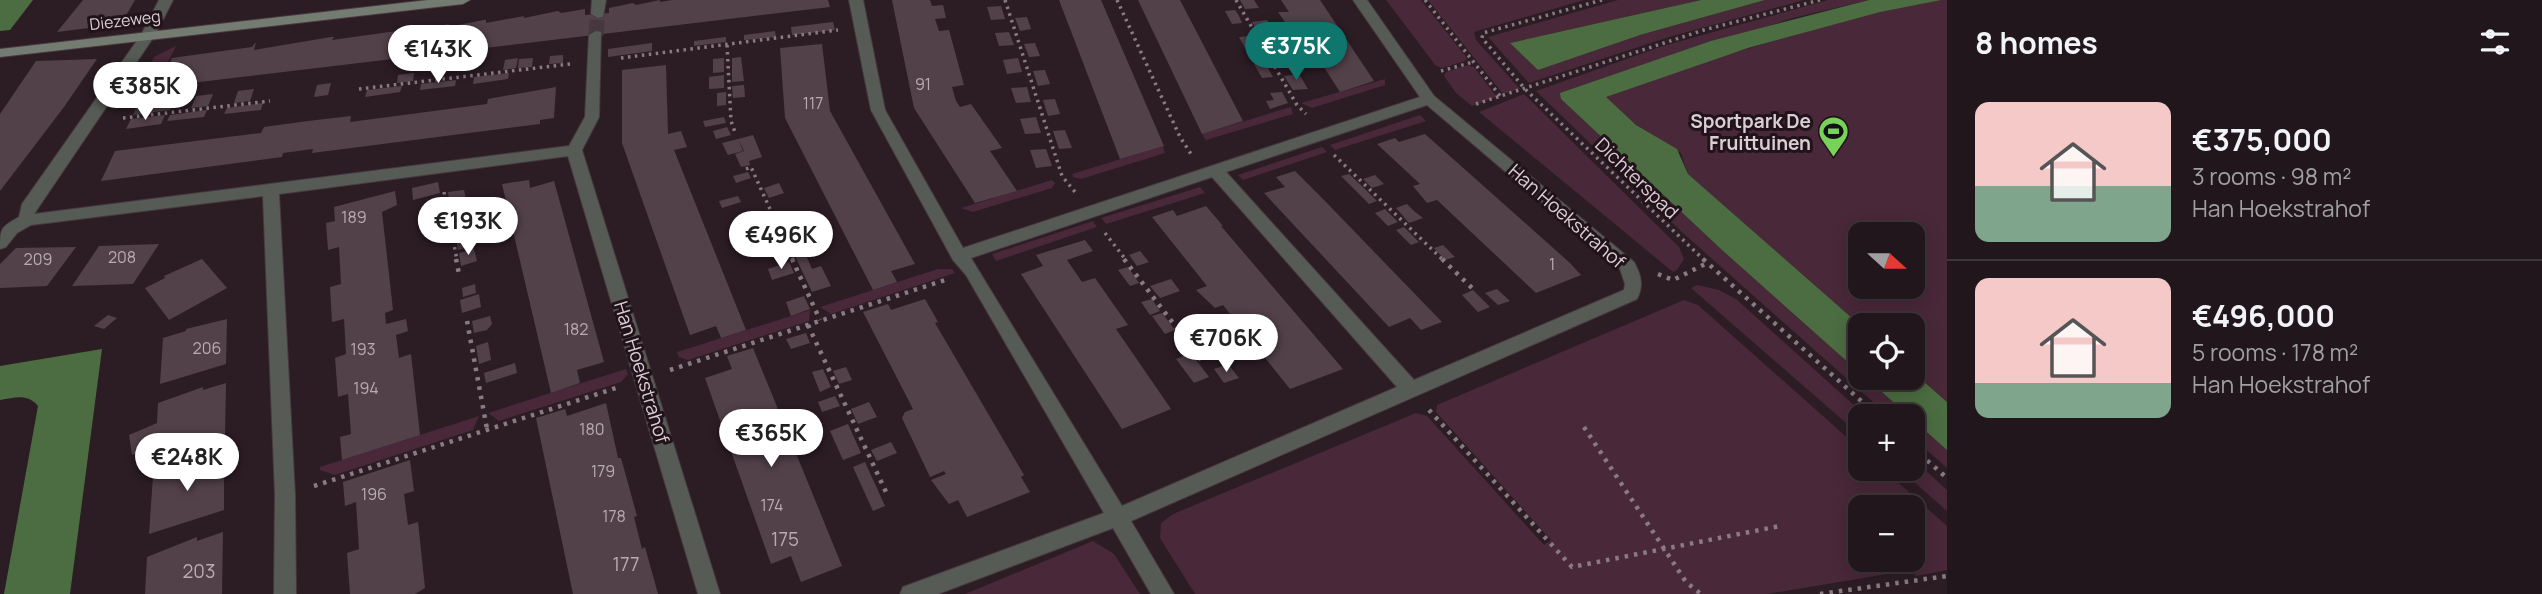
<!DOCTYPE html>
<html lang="en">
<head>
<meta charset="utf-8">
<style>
	body { margin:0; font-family:Manrope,sans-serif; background:#291f24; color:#f1f3f6; height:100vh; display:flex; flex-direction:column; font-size:26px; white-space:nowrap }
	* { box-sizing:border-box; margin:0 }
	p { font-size:23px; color:#a29fa3 }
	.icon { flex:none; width:38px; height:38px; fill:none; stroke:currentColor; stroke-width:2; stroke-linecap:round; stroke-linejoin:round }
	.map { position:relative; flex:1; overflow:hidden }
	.details { display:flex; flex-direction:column; background:#21161b; width:595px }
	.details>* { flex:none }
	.needle { width:46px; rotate:111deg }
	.buttons { position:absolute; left:1848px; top:222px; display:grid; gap:14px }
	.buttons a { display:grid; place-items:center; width:77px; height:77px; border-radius:14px; background:#21161b; box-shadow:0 4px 18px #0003,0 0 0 2px #3e353a; font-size:35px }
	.price { position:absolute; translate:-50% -60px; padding:0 16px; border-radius:24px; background:#fff; color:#222; font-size:23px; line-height:46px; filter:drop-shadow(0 2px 4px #0008) }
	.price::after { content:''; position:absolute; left:50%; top:42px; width:21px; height:16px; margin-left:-10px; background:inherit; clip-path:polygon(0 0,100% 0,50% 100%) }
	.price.on { background:#0f766e; color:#fff }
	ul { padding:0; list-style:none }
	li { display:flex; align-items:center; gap:21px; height:175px; padding:0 28px }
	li+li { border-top:2px solid #3e353a }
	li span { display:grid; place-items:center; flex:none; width:196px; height:140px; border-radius:14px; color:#555 }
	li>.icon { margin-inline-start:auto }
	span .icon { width:84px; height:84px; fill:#fffc; stroke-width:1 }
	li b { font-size:30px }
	h2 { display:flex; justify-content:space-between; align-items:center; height:84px; padding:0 28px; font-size:30px }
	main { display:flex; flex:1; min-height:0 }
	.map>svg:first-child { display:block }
	.green { fill:#492839; fill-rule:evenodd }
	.water { fill:#4c6d41 }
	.building { fill:#53414a }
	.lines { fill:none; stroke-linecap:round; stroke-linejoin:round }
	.street-tunnel { stroke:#46383e; stroke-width:15; stroke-dasharray:15 8; stroke-linecap:butt }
	.street-casing { stroke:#483940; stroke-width:2 }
	.secondary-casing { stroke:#483940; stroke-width:2 }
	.path-far1 { stroke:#887b81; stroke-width:3.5; stroke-dasharray:2.5 4.5; stroke-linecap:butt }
	.path { stroke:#887b81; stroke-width:4.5; stroke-dasharray:3.5 6; stroke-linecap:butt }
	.street { fill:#565c55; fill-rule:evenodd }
	.secondary { fill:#747c71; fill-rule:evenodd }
	.labels { text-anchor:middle; stroke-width:6; stroke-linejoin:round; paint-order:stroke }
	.far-street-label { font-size:16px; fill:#d9ced3; stroke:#22131b }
	.number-label { font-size:16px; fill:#b8abb1 }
	.poi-label { font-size:19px; font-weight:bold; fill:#d9ced3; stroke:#22131b; text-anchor:end }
	.street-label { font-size:19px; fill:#d9ced3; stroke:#22131b }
	.near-number-label { font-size:19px; fill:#b8abb1 }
</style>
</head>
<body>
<main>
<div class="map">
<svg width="1947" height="594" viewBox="0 0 1947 594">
	<rect width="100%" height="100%" fill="#2c1d24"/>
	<path class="green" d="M1386,0H1421L1467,58L1465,61L1442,68L1436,66Z
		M1428,0H1584L1474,32L1476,40L1520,89L1503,94Z
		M1618,0H1701L1510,43L1640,35L1765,0H1804L1669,37L1529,83L1488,37Z
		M1828,0H1869L1793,18L1561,93V99L1722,250L1860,373V378H1866L1909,416H1889L1683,233L1536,91L1663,46Z
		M1913,0H1947V402L1913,372V326L1860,325L1688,174L1681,153L1636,125L1605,97L1716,58ZM1860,234H1913V287H1860Z
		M176,46L158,83L140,86L154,57Z
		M1468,65L1474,67L1497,97L1472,106L1456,93L1444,76L1446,72Z
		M1385,79V85L1312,108L1301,103Z
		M1524,94L1679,247L1684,259L1677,270L1673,272L1479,112Z
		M1291,107L1293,114L1206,140L1202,134Z
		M1420,115L1426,121L1335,150L1330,145Z
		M1163,146L1165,153L1081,179L1073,177L1072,174Z
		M1322,147L1327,152L1243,180L1238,175Z
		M1052,180L1055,183L1052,188L973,212L961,208Z
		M1200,187L1205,193L1106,224L1101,218Z
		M1093,221L1097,227L996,261L992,254Z
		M938,269H952L955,273L831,314L820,307Z
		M1697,285L1719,290L1736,299L1866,416H1860V435L1691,288Z
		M1684,300L1698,305L1860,449V469H1883L1947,526V570L1916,576L1911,570L1767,594H1195L1160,538L1161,523L1173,514L1416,413L1427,416L1544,545L1551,540L1436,412L1437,405ZM1860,508H1913V560H1860Z
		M810,310L809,321L688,360L679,357L677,352Z
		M626,369L628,374L621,382L499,421L488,413Z
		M479,416L473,430L335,475L320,470V467Z
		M1913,420L1947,450V468L1913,438Z
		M1913,459L1947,490V511L1899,469H1913Z
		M1093,541L1114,554L1140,594H965Z"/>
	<path class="water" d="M0,0H33L10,30L0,31Z
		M1701,0H1765L1640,35L1538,70L1510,43Z
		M1869,0H1941L1880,12L1748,48L1606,97L1636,125L1677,149L1688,174L1860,325V373L1722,250L1561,99L1560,93L1711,41Z
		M102,349L70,594H4L38,406C27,393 15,398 0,400V366Z
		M1913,372L1947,402V450L1913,420V416H1909L1866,378H1913Z"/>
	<path class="building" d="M83,0H135L121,24L57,32Z
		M660,0V2L672,0H828L830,7L158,87L172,58L252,47L256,42L254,50L331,37H334L332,40L411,29L410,32L449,24L448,27L484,20H486V23L524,16V18L558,11L561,13L585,9V15L609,13V8L633,3L636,5Z
		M892,0H930L932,6L943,5L946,18L935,19L939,31L949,30L964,85L952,87L956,101L960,107L971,104L1002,148L990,151L1017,191L975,203L914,108Z
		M1059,0H1101L1164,146L1120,159Z
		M1138,0H1180L1243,121L1202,134Z
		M1240,0H1254L1259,8L1245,9Z
		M1281,0H1320L1374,81L1340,92L1296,24L1287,25L1278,12H1289Z
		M1001,6L1005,19L991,20L987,7Z
		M1235,10L1239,16L1242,23L1232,24L1225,11Z
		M1027,17L1031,29L1020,31L1015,18Z
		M1267,20L1274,33L1260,35L1252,22Z
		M833,22L835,30L792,35L791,27Z
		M775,31L776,37L744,40V35Z
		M1009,32L1014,45L999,46L995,33Z
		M1249,36L1253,42L1257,49L1246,50L1239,37Z
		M726,37V42L694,46V41Z
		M652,43V51L608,57V49Z
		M1035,43L1040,56L1029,57L1024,44Z
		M822,44L830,111L915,264L891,271L897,282L873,290L785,118L780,48Z
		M1282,47L1290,60L1276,62L1268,48Z
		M563,55V63L549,64L550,56Z
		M741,57L744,81L732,82V58Z
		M518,58L516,68L503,70L505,60Z
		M533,58L532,67L518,68L519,59Z
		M724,58V72L713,73V59Z
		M1018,58L1022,72L1007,74L1003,60Z
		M97,59L64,107L0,191V114L36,61Z
		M1265,63L1273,77L1262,78L1254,64Z
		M666,65L668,134L681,131L687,147L674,150L746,330L721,338L716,326L690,335L622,143V70Z
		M1045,70L1050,84L1038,86L1033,71Z
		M414,73L413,81L397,83L398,75Z
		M509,73L508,79L473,84L474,77Z
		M1299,74L1308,89L1293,90L1284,76Z
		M724,75V88L709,89V77Z
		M456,80L455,86L420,90L421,84Z
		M331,83L328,95L314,97L317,85Z
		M744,85L745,97L733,98L732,86Z
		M402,86L400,92L365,97L367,90Z
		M556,87L554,118L540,120V124L312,153L313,149L283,153L282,157L101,181L115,151L261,133L264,127L308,121L351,116L350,122L487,104L488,99Z
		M1027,87L1031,102L1016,103L1011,88Z
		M254,89L250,101L234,103L238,91Z
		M726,92V105L717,106V93Z
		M1282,92L1288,103L1270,109L1266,101L1274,100L1270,93Z
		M213,94L208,106L191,108L196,96Z
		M1055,99L1060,114L1048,116L1043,100Z
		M174,102L170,110L133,115L137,106Z
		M263,103L261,110L224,114L227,108Z
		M207,110L204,117L167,121L170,115Z
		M165,115L161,124L126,129L131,119Z
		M724,117L726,123L705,127L703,121Z
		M1036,117L1041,133L1025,134L1020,119Z
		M727,127L731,135L716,139L713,131Z
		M1065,130L1072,148L1059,149L1053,131Z
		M1425,134L1570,263L1581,275L1536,293L1437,200L1427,203L1413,186L1420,184L1377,144L1395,138L1399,142Z
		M753,135L762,157L749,161L750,165L741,167L735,154L744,151L738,139Z
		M738,139L743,151L728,155L722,143Z
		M1046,149L1052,166L1036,168L1030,150Z
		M1295,171L1324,200L1442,322L1421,330L1410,318L1389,327L1264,193L1285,187L1276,177Z
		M748,172L751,178L736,183L733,176Z
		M1349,174L1364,188L1377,201L1369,204L1341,176Z
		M1375,175L1384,184L1372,188L1363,179Z
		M529,180L530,188L554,181L604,362L577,370L580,383L551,393L502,184Z
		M438,182L440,193L413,200L412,188Z
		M779,183L784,193L769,198L764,188Z
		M464,190L468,208L451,212L448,192Z
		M395,191L397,205L382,212L393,310L385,313L386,324L406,319L408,331L396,335L399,358L411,354L420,435L342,460L340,437L351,434L348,394L338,397L335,358L346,354L344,319L332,322L330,287L341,284L339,247L328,250L326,223L335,221L334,207Z
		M738,196L741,202L722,208L719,201Z
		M1407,204L1414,211L1423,218L1409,223L1396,208Z
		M1206,206L1223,226H1221L1343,369L1290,389L1223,305L1215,308L1196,290L1207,286L1152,217L1173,210L1177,216Z
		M1385,209L1398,222L1388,226L1375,213Z
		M786,211L797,235L787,238L776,214Z
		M463,213L466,228L455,231L452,217Z
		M769,216L777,238L762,243L759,236L765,234L758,219Z
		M1404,227L1419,242L1411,245L1396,230Z
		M469,236L471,246L458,250L456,239Z
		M1085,240L1093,251L1067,260L1082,282L1095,278L1128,325L1116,329L1171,409L1122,429L1021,274L1043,266L1036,255Z
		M159,244L133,284L72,286L99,246Z
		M1443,245L1455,257L1445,260L1434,248Z
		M76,247L47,286L0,288V264L16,248Z
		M474,249L477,261L461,266L459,253Z
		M1140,251L1149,262L1137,266L1129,255Z
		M805,253L812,269L821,266L831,286L812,292L795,256Z
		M202,259L227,288L169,320L145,288L165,278L164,276Z
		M789,262L794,273L772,280L768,269Z
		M1128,267L1139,283L1130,286L1118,270Z
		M1171,279L1180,291L1160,298L1150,286Z
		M475,284L476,293L463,297L462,288Z
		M1497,289L1510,301L1498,305L1485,293Z
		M1473,290L1490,307L1478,312L1462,295Z
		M479,294L481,307L462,313L460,300Z
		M804,296L810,309L791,316L786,302Z
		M925,299L938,322L935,323L1024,475L1021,477L1030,492L967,517L958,500L949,504L931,480L946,474L944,471L930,477L902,418L905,412L913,409L863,312L888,304L891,310Z
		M1152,299L1160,311L1150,315L1141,302Z
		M1162,313L1175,330L1165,334L1152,316Z
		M108,315L117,318L104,329L94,326Z
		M490,316L492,324L487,330L474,333L472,321Z
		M227,319L226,364L160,384L163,338L186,331V329Z
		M806,333L810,343L791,349L786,339Z
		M488,342L491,360L479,364L476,346Z
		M753,348L842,566L801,582L791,556L771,564L705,378L732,369L727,356Z
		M1191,353L1209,377L1194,383L1176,359Z
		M515,363L517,373L486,383L484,373Z
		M1228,364L1239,378L1224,383L1214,369Z
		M846,367L852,380L839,384L833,371Z
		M823,369L831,387L820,392L812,372Z
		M226,383L225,434L155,454V448L132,455L129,435L157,423L158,403L203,387V390Z
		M835,396L840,406L822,412L818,402Z
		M869,402L877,417L858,424L851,409Z
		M606,403L618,458H621L637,516L634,517L642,549L645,547L658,594H573L536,418L565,409L567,416Z
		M848,424L861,453L843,460L830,431Z
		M891,442L897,453L877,461L871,450Z
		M224,454V510L149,534L153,476L200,458V461Z
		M410,460L414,491L404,494L406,509L408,525L418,522L425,588L415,594H350L347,553L359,549L356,502L345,506L343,482Z
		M865,462L885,506L873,511L853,467Z
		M223,532L222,594H145L147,557L197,537V541Z"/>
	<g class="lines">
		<path class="street-tunnel" d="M596,35L598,14"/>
		<defs>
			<path id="street" d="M159,0H173L155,35L34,214L569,146L585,117L589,35L596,31L601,32L599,117L582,150L720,594H698L568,156L279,194L295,495L296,594H274L275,495L263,196L31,225L17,233L6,247L0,249C0,228 1,227 19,217L22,204L141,35Z
				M592,0H606L603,17L598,18L591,14Z
				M849,0H863L885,110L963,248L1420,97L1353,0H1367L1434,96L1634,262C1641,275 1644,285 1637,299L1131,521L1174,594H1151L1113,528L938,594H900L903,587L1104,513L966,275L953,260L871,110ZM1427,105L1620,269L1625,284L1624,290L1414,380L1226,172ZM1212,177L1397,387L1122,506L971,258Z"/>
			<path id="secondary" d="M428,0H470L463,4L0,57V49Z"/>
		</defs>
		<use href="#street" class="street-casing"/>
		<use href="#secondary" class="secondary-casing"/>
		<path class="path-far1" d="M1005,0L1062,176L1075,192
			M1117,0L1180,137L1191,154
			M1236,0L1297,105L1306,114
			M1425,0L1501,97
			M1602,0L1483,33L1482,38L1525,89L1704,260
			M727,45L731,121L736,135
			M621,58L838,30
			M1441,71L1473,62
			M359,89L570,64
			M1476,104L1704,30L1820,0
			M123,118L270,101
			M1334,155L1443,260
			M746,169L751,167L793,260
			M444,192L457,260
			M1105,233L1126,260"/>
		<path class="path" d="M456,259L459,274
			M792,259L820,320
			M1124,259L1202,361
			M1442,259L1472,288
			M1703,259L1878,416
			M1658,274L1673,280L1707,263
			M467,321L487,429
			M808,325L886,492
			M670,370L945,280
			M1429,410L1572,567L1780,526
			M1584,427L1686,582L1701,594
			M1913,448L1947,478
			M314,486L619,387
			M1820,594L1947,576"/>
		<use href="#street" class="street"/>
		<use href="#secondary" class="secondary"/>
	</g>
	<defs>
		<symbol id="stadium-pin" viewBox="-11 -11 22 30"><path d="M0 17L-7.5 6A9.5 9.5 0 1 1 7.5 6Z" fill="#78d158" stroke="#22131b"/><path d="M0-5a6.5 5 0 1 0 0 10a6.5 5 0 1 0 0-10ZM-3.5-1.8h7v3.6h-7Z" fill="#111"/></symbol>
	</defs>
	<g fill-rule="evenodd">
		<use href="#stadium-pin" x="1816" y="114" width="35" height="47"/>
	</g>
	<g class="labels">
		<g class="far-street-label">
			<text transform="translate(125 20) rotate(-7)" y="6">Diezeweg</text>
		</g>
		<g class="number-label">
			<text x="923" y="90">91</text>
			<text x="813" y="109">117</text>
			<text x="354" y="223">189</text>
			<text x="122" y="263">208</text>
			<text x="38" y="265">209</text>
			<text x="1552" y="270">1</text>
			<text x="576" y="335">182</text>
			<text x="207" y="354">206</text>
			<text x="363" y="355">193</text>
			<text x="366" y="394">194</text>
			<text x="592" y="435">180</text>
			<text x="603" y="477">179</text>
			<text x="374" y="500">196</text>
			<text x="772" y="511">174</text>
			<text x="614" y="522">178</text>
		</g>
		<g class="poi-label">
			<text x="1811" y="128">Sportpark De<tspan x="1811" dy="22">Fruittuinen</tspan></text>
		</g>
		<g class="street-label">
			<text transform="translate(1637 178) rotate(44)" y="7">Dichterspad</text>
			<text transform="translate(1567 216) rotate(41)" y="7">Han Hoekstrahof</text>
			<text transform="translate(642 372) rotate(73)" y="7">Han Hoekstrahof</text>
		</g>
		<g class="near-number-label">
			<text x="785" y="546">175</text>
			<text x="626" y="571">177</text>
			<text x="199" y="578">203</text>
		</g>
	</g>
</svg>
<div class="buttons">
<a><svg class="needle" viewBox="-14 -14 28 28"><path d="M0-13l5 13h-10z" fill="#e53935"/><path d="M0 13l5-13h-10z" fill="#a29fa3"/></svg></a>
<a><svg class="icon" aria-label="locate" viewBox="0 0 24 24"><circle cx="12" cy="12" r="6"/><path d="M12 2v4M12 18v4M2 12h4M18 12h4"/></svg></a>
<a>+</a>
<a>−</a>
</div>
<b class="price on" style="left:1296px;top:82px">€375K</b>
<b class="price" style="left:438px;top:85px">€143K</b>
<b class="price" style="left:145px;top:122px">€385K</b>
<b class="price" style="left:468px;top:257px">€193K</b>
<b class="price" style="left:781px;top:271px">€496K</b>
<b class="price" style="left:1226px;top:374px">€706K</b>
<b class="price" style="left:771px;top:469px">€365K</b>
<b class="price" style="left:187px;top:493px">€248K</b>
</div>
<section class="details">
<h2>8 homes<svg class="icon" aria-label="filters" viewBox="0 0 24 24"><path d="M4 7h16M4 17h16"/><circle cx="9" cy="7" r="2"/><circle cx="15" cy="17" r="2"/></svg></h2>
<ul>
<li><span style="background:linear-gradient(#f6c9c9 60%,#7fa58c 0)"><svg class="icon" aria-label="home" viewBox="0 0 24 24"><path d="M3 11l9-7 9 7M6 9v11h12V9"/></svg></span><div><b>€375,000</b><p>3 rooms · 98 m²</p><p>Han Hoekstrahof</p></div></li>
<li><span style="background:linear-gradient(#f6c9c9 75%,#7fa58c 0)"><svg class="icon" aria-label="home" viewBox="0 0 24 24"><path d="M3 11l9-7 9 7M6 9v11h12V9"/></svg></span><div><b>€496,000</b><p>5 rooms · 178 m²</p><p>Han Hoekstrahof</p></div></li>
</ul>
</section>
</main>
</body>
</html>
